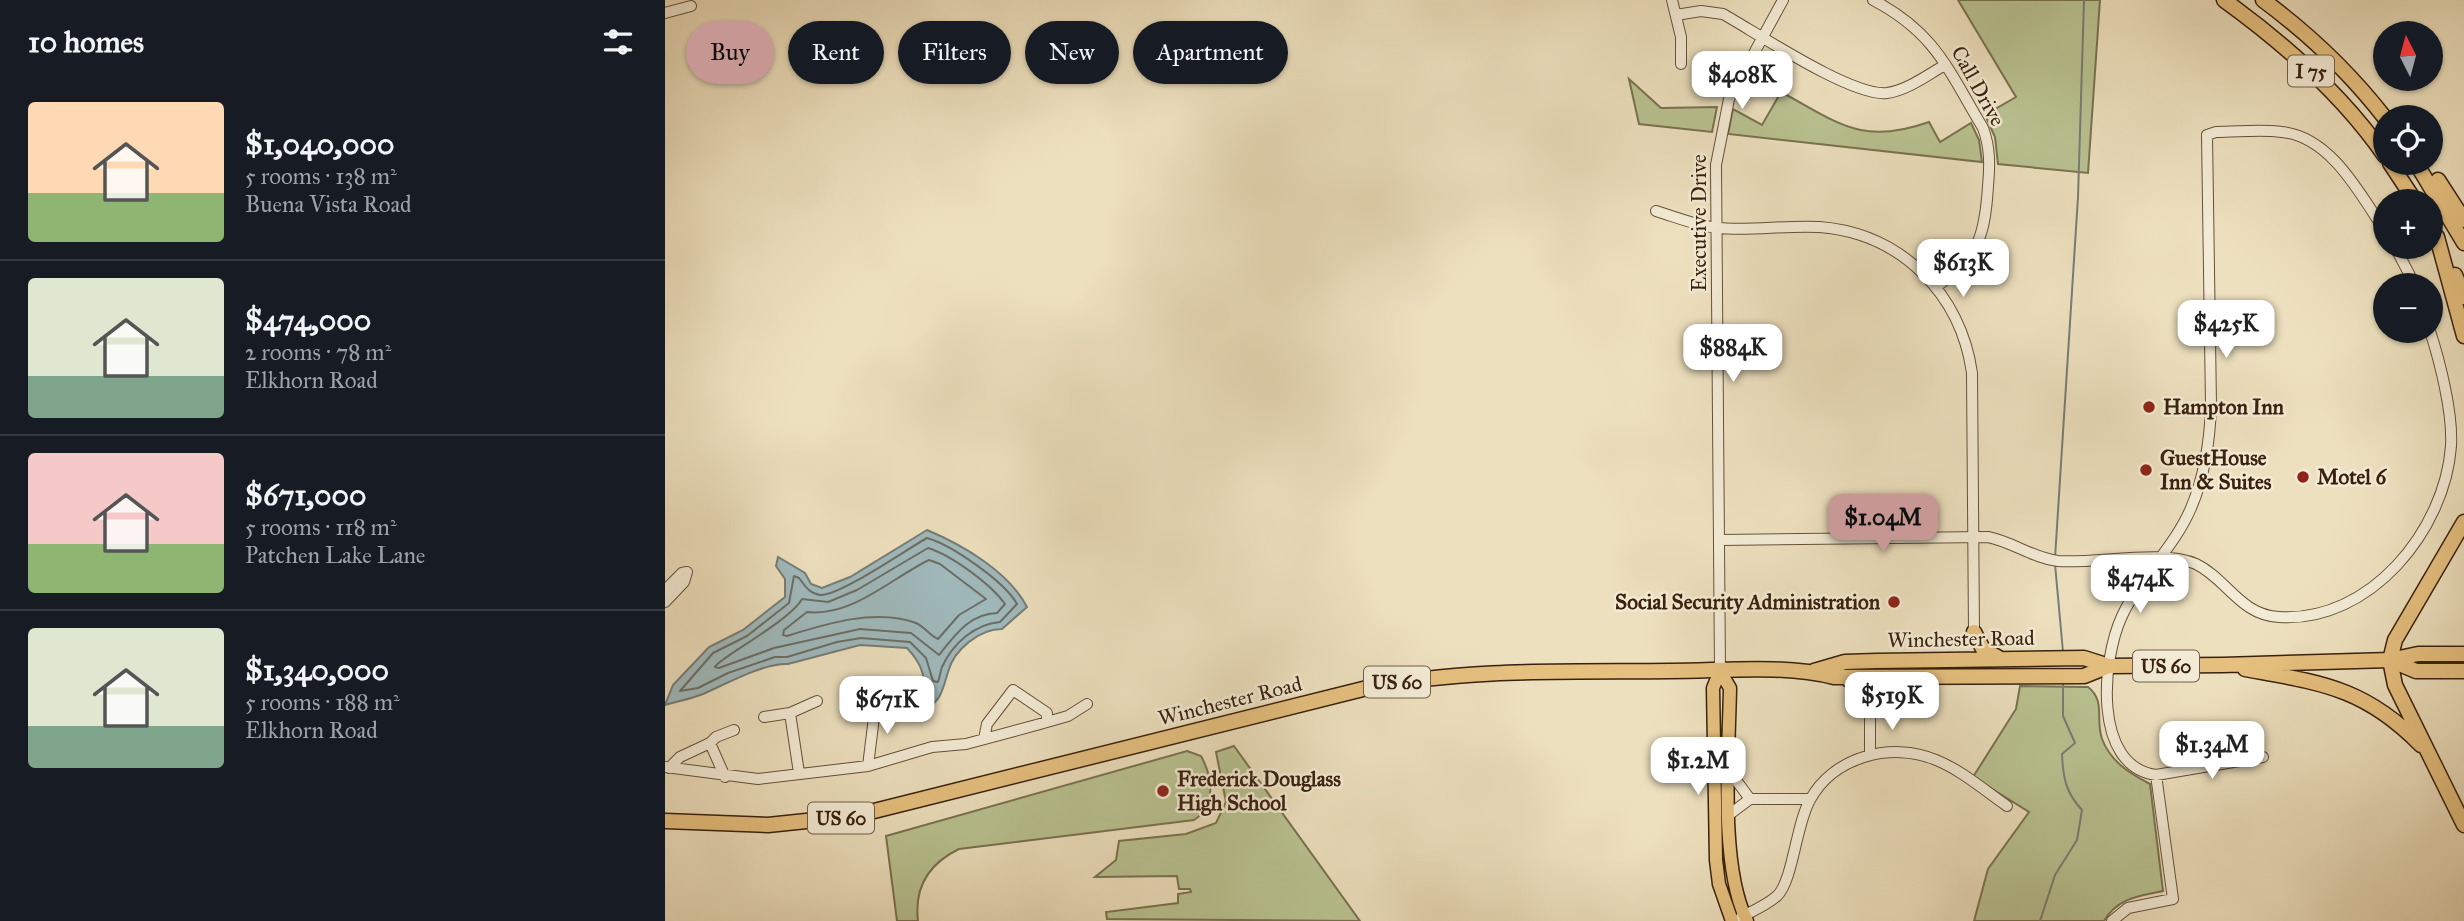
<!DOCTYPE html>
<html lang="en">
<head>
<meta charset="utf-8">
<style>
	body { margin:0; font-family:"IM FELL Great Primer",serif; background:#20242c; color:#f1f3f6; height:100vh; display:flex; flex-direction:column; font-size:26px; white-space:nowrap }
	* { box-sizing:border-box; margin:0 }
	p { font-size:23px; color:#9ea1a6 }
	.icon { flex:none; width:38px; height:38px; fill:none; stroke:currentColor; stroke-width:2; stroke-linecap:round; stroke-linejoin:round }
	.map { position:relative; flex:1; overflow:hidden }
	.sheet { display:flex; flex-direction:column; background:#171b24; width:665px }
	.sheet>* { flex:none }
	.banner { position:absolute; left:21px; top:21px; width:665px; height:63px; display:flex; gap:14px }
	.needle { width:46px; rotate:354deg }
	.controls { position:absolute; left:1708px; top:21px; display:grid; gap:14px }
	.controls a { display:grid; place-items:center; width:70px; height:70px; border-radius:50%; background:#171b24; box-shadow:0 2px 5px #0004; font-size:35px }
	.price { position:absolute; translate:-50% -60px; padding:0 16px; border-radius:14px; background:#fff; color:#222; font-size:23px; line-height:46px; filter:drop-shadow(0 2px 4px #0008) }
	.price::after { content:''; position:absolute; left:50%; top:42px; width:21px; height:16px; margin-left:-10px; background:inherit; clip-path:polygon(0 0,100% 0,50% 100%) }
	.price.on { background:#c59692; color:#111 }
	ul { padding:0; list-style:none }
	li { display:flex; align-items:center; gap:21px; height:175px; padding:0 28px }
	li+li { border-top:2px solid #363941 }
	li span { display:grid; place-items:center; flex:none; width:196px; height:140px; border-radius:7px; color:#555 }
	li>.icon { margin-inline-start:auto }
	span .icon { width:84px; height:84px; fill:#fffc; stroke-width:1 }
	li b { font-size:30px }
	h2 { display:flex; justify-content:space-between; align-items:center; height:84px; padding:0 28px; font-size:30px }
	.tag { padding:0 24px; border-radius:32px; background:#171b24; box-shadow:0 2px 5px #0004; font-size:24px; line-height:63px }
	.tag.on { background:#c59692; color:#111 }
	main { display:flex; flex:1; min-height:0 }
	.map>svg:first-child { display:block }
	.green { fill:#b9c291; stroke:#797250; stroke-width:2 }
	.water { fill:#a0babd; stroke:#777d77; stroke-width:2 }
	.lines { fill:none; stroke-linecap:round; stroke-linejoin:round }
	.shore { stroke:#6c6e66; stroke-width:2 }
	.stream { stroke:#777d77; stroke-width:2 }
	.minor-casing { stroke:#66513a; stroke-width:12 }
	.major-casing { stroke:#39210e; stroke-width:15 }
	.highway-casing { stroke:#39210e; stroke-width:17 }
	.minor { stroke:#f3ebd5; stroke-width:10 }
	.major { stroke:#e6c07f; stroke-width:12 }
	.highway { stroke:#e6c07f; stroke-width:14 }
	.poi-dot { fill:#8f2418; stroke:#f3ebd5; stroke-width:2.5 }
	.labels { text-anchor:middle; stroke-width:5; stroke-linejoin:round; paint-order:stroke }
	.shield { fill:#f3ebd5; stroke:#715e4a; stroke-width:2 }
	.shield-label { font-size:19px; font-weight:bold; fill:#39210e }
	.street-label { font-size:21px; fill:#39210e; stroke:#f3ebd5 }
	.poi-label { font-size:21px; font-weight:bold; fill:#39210e; stroke:#f3ebd5; text-anchor:start }
</style>
</head>
<body>
<main>
<section class="sheet">
<h2>10 homes<svg class="icon" aria-label="filters" viewBox="0 0 24 24"><path d="M4 7h16M4 17h16"/><circle cx="9" cy="7" r="2"/><circle cx="15" cy="17" r="2"/></svg></h2>
<ul>
<li><span style="background:linear-gradient(#ffd9b3 65%,#8fb573 0)"><svg class="icon" aria-label="home" viewBox="0 0 24 24"><path d="M3 11l9-7 9 7M6 9v11h12V9"/></svg></span><div><b>$1,040,000</b><p>5 rooms · 138 m²</p><p>Buena Vista Road</p></div></li>
<li><span style="background:linear-gradient(#dfe7d0 70%,#7fa58c 0)"><svg class="icon" aria-label="home" viewBox="0 0 24 24"><path d="M3 11l9-7 9 7M6 9v11h12V9"/></svg></span><div><b>$474,000</b><p>2 rooms · 78 m²</p><p>Elkhorn Road</p></div></li>
<li><span style="background:linear-gradient(#f6c9c9 65%,#8fb573 0)"><svg class="icon" aria-label="home" viewBox="0 0 24 24"><path d="M3 11l9-7 9 7M6 9v11h12V9"/></svg></span><div><b>$671,000</b><p>5 rooms · 118 m²</p><p>Patchen Lake Lane</p></div></li>
<li><span style="background:linear-gradient(#dfe7d0 70%,#7fa58c 0)"><svg class="icon" aria-label="home" viewBox="0 0 24 24"><path d="M3 11l9-7 9 7M6 9v11h12V9"/></svg></span><div><b>$1,340,000</b><p>5 rooms · 188 m²</p><p>Elkhorn Road</p></div></li>
</ul>
</section>
<div class="map">
<svg width="1799" height="921" viewBox="0 0 1799 921">
	<rect width="100%" height="100%" fill="#ede0be"/>
	<filter id="stains"><feTurbulence type="fractalNoise" baseFrequency=".00286" numOctaves="4"/><feColorMatrix values="0 0 0 0 .2 0 0 0 0 .09 0 0 0 0 .02 0 0 0 .5 -.17"/></filter>
	<radialGradient id="worn" r=".72"><stop offset=".6" stop-color="#630" stop-opacity="0"/><stop offset="1" stop-color="#630" stop-opacity=".3"/></radialGradient>
	<path class="green" d="M1293,0H1435L1423,173L1333,164L1330,137L1320,115L1351,97Z
		M964,79L996,108L1052,107L1047,132L974,124Z
		M1116,92C1174,123 1196,146 1264,122L1275,142L1306,123L1314,140L1317,162L1063,134L1068,109L1097,125Z
		M1355,686L1423,687C1441,701 1430,719 1437,739C1446,762 1464,773 1485,784L1498,891C1474,896 1452,898 1439,921H1309L1323,869L1364,812L1308,777L1351,709Z
		M569,746L695,921L442,919L441,912L513,903V894L526,892L525,889H514L512,876L430,877L451,860L454,841L521,834L551,823L561,802L551,752Z
		M522,751L536,756C548,778 551,806 529,820L294,849C263,864 249,887 253,921H232L221,836Z"/>
	<path class="water" d="M262,530C298,545 344,572 362,607L337,629C315,629 289,649 283,672C279,684 277,699 265,706L258,703C261,678 259,666 242,648L195,645L123,664C98,663 61,684 38,694C26,699 13,701 0,705L8,685L44,647L78,630L120,597V579L111,566L113,557L140,573L146,584L157,588L185,577Z"/>
	<g class="lines">
		<path class="shore" d="M262,538C287,545 340,582 352,604L335,622C310,624 288,643 277,667C275,672 275,677 273,682L268,681L261,658L245,642L196,638L172,642L122,657H110L63,673L33,688L15,691L48,653L82,636L124,603L129,576L134,578C140,586 144,593 155,595C173,597 242,549 262,538Z
			M263,548C286,555 326,584 340,604L332,613C304,614 290,635 274,655L246,633L195,629L109,648L54,668L50,667C52,659 124,622 137,599L163,602L192,590Z
			M264,560L275,564L321,599L294,615L273,639C265,636 260,627 251,623C211,608 160,624 122,636L118,635L119,630L142,612C187,617 225,579 264,560Z"/>
		<path class="stream" d="M1390,558L1413,197L1419,0
			M1390,564L1398,652
			M1375,921L1390,875L1412,840L1417,810C1401,793 1398,778 1397,754L1410,743L1398,716V684"/>
		<defs>
			<path id="minor" d="M1007,0L1016,37V64
				M1208,0C1271,33 1283,70 1318,128C1325,147 1325,165 1323,186C1320,234 1314,258 1272,286
				M0,13L26,6
				M1011,15L1036,11L1058,14C1092,33 1187,97 1222,93C1243,90 1262,75 1280,65
				M991,211C1011,217 1032,226 1053,228C1086,231 1121,225 1154,227C1236,233 1296,294 1307,373L1309,632
				M1730,247L1750,285
				M1055,540L1323,537C1348,542 1368,558 1393,561C1431,564 1498,549 1531,564C1562,579 1575,615 1614,617C1705,623 1780,530 1786,446C1788,413 1775,362 1765,331
				M0,590L17,573L22,572L19,582L0,602
				M1055,671L1051,165L1064,99L1118,0
				M191,697L232,704
				M125,713L134,773
				M99,717L125,713L152,701
				M319,739L322,724L348,690L382,713V722
				M45,743L51,737L69,730
				M1205,755V710
				M1598,757L1491,775C1427,766 1437,659 1457,616C1475,577 1509,548 1526,508C1540,475 1545,441 1546,405L1542,135L1551,132C1573,132 1595,129 1617,132C1666,137 1695,194 1720,231
				M203,766L211,701
				M0,767L93,779L203,766L267,747L301,744L375,724L403,716L422,704
				M4,768L15,757L45,743L60,777
				M1065,772L1085,799
				M1065,814L1085,799H1145
				M1076,917C1088,911 1102,905 1112,896C1128,881 1131,824 1145,800C1168,757 1226,741 1271,760C1296,770 1319,790 1342,806
				M1447,921L1463,908L1508,899L1491,775"/>
			<path id="major" d="M1055,671L1065,688C1064,752 1054,865 1082,921
				M1055,671L1048,688L1051,860L1054,884L1067,921"/>
			<path id="highway" d="M1559,0C1620,44 1677,94 1720,156
				M1598,0C1644,34 1685,73 1720,118
				M1725,163L1750,201
				M1751,163L1799,243
				M1773,180L1799,220
				M1772,237L1799,336
				M1790,275L1799,297
				M1799,522L1730,640L1725,660L1730,685L1799,825
				M1309,632L1318,649L1334,658
				M1725,660L1751,671H1799
				M1580,669C1656,683 1699,687 1756,745
				M1149,671L1180,662L1212,661L1419,658L1444,666L1558,665L1725,660L1753,654H1799
				M1184,680L1202,689L1205,710
				M0,821L103,825L189,816L702,688C802,668 904,672 1005,671C1058,671 1118,664 1169,677L1419,676L1444,666"/>
		</defs>
		<use href="#minor" class="minor-casing"/>
		<use href="#major" class="major-casing"/>
		<use href="#highway" class="highway-casing"/>
		<use href="#minor" class="minor"/>
		<use href="#major" class="major"/>
		<use href="#highway" class="highway"/>
	</g>
	<g class="poi-dot">
		<circle cx="1484" cy="407" r="7"/>
		<circle cx="1481" cy="470" r="7"/>
		<circle cx="1638" cy="477" r="7"/>
		<circle cx="1229" cy="602" r="7"/>
		<circle cx="498" cy="791" r="7"/>
	</g>
	<g class="labels">
		<g class="shield">
			<rect x="1623" y="55.5" width="46" height="31" rx="5"/>
			<rect x="1468" y="650.5" width="66" height="31" rx="5"/>
			<rect x="699" y="666.5" width="66" height="31" rx="5"/>
			<rect x="143" y="802.5" width="66" height="31" rx="5"/>
		</g>
		<g class="shield-label">
			<text x="1646" y="78">I 75</text>
			<text x="1501" y="673">US 60</text>
			<text x="732" y="689">US 60</text>
			<text x="176" y="825">US 60</text>
		</g>
		<g class="street-label">
			<text transform="translate(1313 86) rotate(61)" y="7">Call Drive</text>
			<text transform="translate(1034 223) rotate(-90)" y="7">Executive Drive</text>
			<text transform="translate(1296 639) rotate(-1)" y="7">Winchester Road</text>
			<text transform="translate(565 701) rotate(-14)" y="7">Winchester Road</text>
		</g>
		<g class="poi-label">
			<text x="1498" y="414">Hampton Inn</text>
			<text x="1495" y="465">GuestHouse<tspan x="1495" dy="24">Inn &amp; Suites</tspan></text>
			<text x="1652" y="484">Motel 6</text>
			<text x="1215" y="609" text-anchor="end">Social Security Administration</text>
			<text x="512" y="786">Frederick Douglass<tspan x="512" dy="24">High School</tspan></text>
		</g>
	</g>
	<rect width="100%" height="100%" filter="url(#stains)"/>
	<rect width="100%" height="100%" fill="url(#worn)"/>
</svg>
<div class="controls">
<a><svg class="needle" viewBox="-14 -14 28 28"><path d="M0-13l5 13h-10z" fill="#e53935"/><path d="M0 13l5-13h-10z" fill="#9ea1a6"/></svg></a>
<a><svg class="icon" aria-label="locate" viewBox="0 0 24 24"><circle cx="12" cy="12" r="6"/><path d="M12 2v4M12 18v4M2 12h4M18 12h4"/></svg></a>
<a>+</a>
<a>−</a>
</div>
<b class="price" style="left:1077px;top:111px">$408K</b>
<b class="price" style="left:1298px;top:299px">$613K</b>
<b class="price" style="left:1561px;top:360px">$425K</b>
<b class="price" style="left:1068px;top:384px">$884K</b>
<b class="price on" style="left:1218px;top:554px">$1.04M</b>
<b class="price" style="left:1475px;top:615px">$474K</b>
<b class="price" style="left:1227px;top:732px">$519K</b>
<b class="price" style="left:222px;top:736px">$671K</b>
<b class="price" style="left:1547px;top:781px">$1.34M</b>
<b class="price" style="left:1033px;top:797px">$1.2M</b>
<div class="banner">
<a class="tag on">Buy</a>
<a class="tag">Rent</a>
<a class="tag">Filters</a>
<a class="tag">New</a>
<a class="tag">Apartment</a>
</div>
</div>
</main>
</body>
</html>
